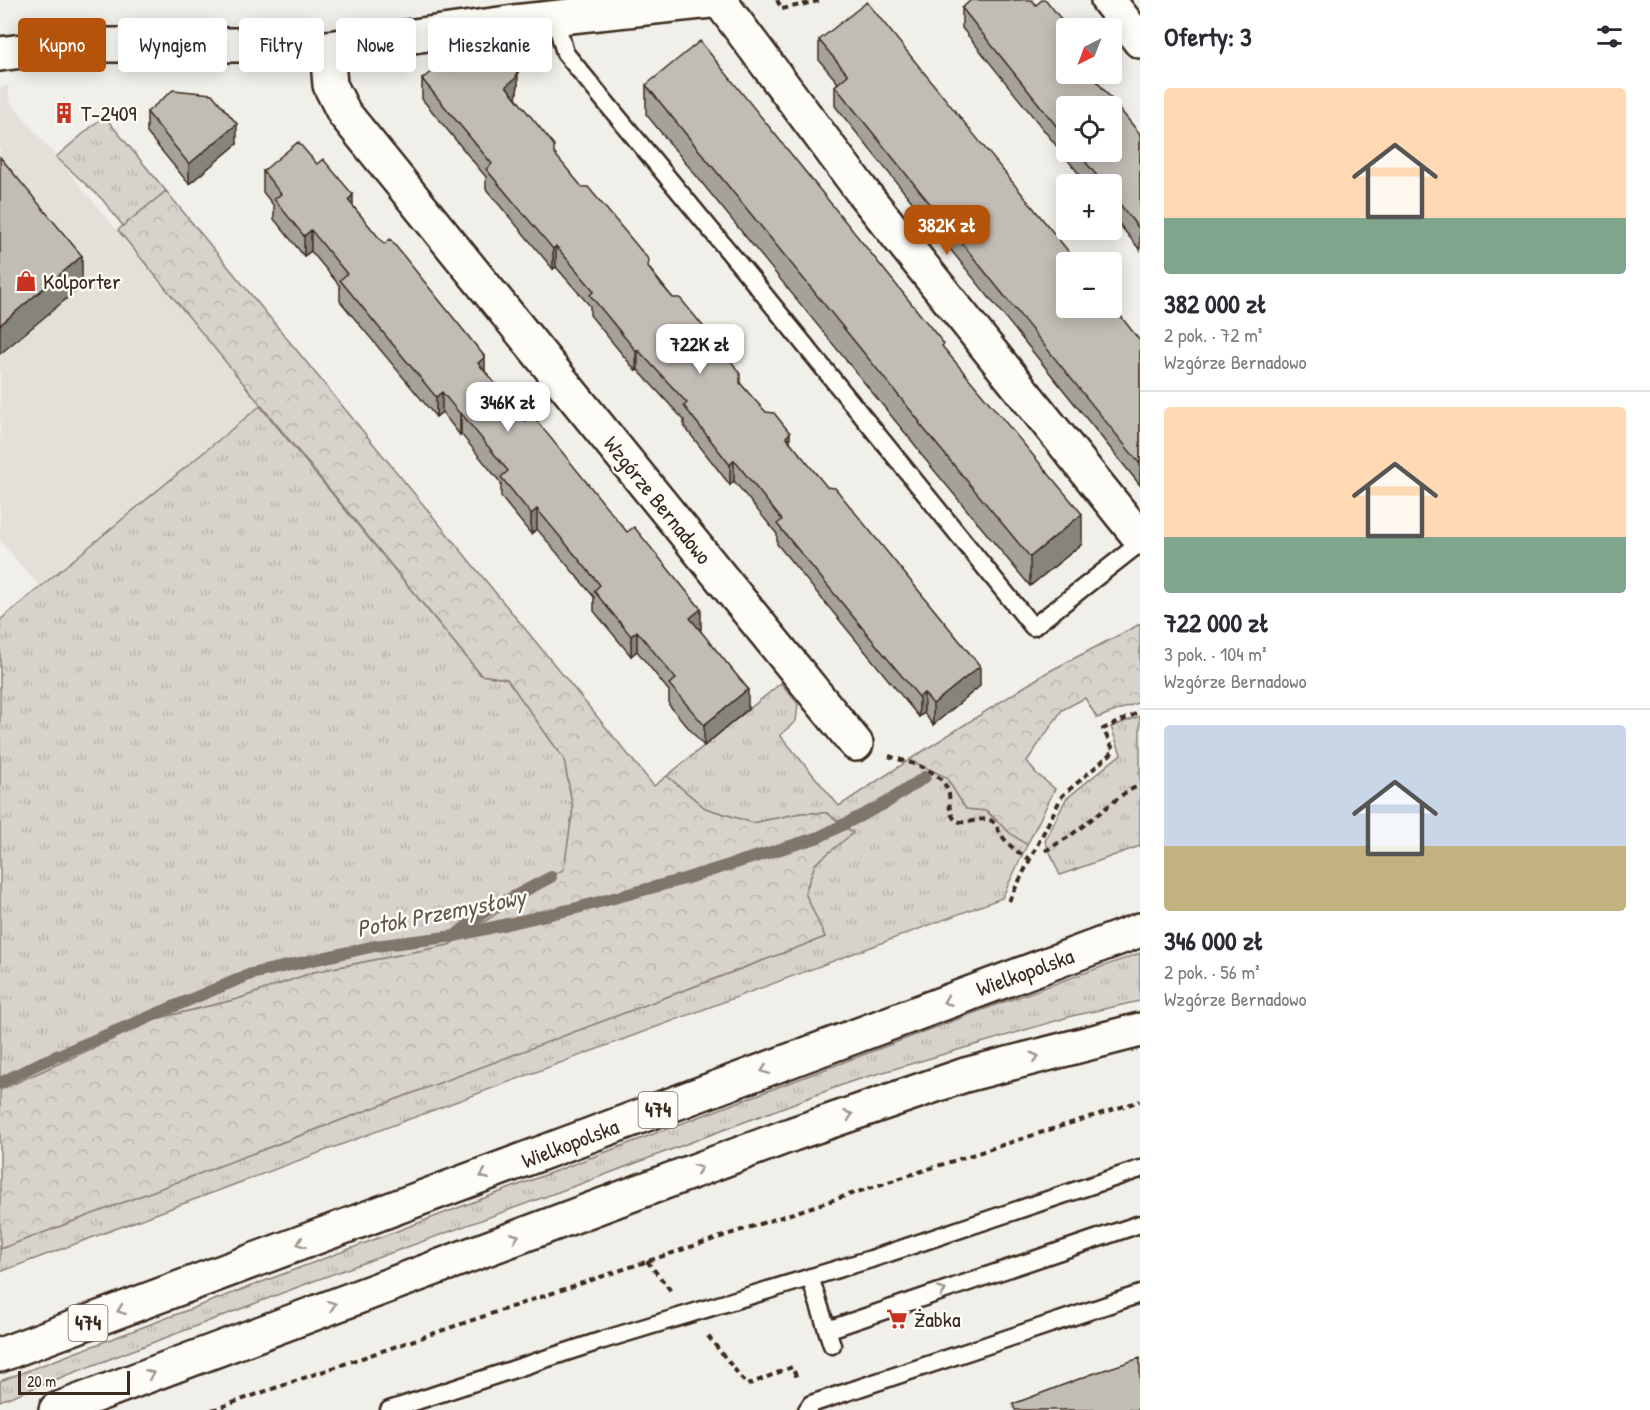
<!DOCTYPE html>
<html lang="pl">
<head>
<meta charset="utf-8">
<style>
	body { margin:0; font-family:"Patrick Hand",sans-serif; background:#f7f7f7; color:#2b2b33; height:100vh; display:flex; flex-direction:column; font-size:22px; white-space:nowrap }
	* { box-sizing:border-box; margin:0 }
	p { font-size:20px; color:#7c7c81 }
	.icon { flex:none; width:33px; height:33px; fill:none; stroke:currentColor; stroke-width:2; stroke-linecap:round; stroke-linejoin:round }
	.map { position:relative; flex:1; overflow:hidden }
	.panel { display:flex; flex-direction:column; background:#fff; width:510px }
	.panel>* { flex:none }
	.guide { position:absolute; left:18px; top:18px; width:570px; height:54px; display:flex; gap:12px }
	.needle { width:39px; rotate:222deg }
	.fabs { position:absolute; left:1056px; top:18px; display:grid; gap:12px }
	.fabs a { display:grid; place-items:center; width:66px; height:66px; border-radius:6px; background:#fff; box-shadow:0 3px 15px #0003; font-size:30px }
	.scale { position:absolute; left:18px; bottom:15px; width:112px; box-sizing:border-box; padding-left:6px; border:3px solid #3b2a1e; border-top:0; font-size:16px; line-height:21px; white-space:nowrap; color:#3b2a1e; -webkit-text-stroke:4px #fdfcf7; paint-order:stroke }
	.price { position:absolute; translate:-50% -51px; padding:0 14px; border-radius:12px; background:#fff; color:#222; font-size:20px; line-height:39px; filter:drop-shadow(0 2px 3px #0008) }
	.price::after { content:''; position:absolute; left:50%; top:36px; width:18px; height:14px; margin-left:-9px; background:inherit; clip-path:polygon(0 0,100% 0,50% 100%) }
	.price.selected { background:#b45309; color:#fff }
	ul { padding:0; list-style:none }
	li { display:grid; align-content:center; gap:12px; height:318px; padding:0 24px }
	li+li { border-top:2px solid #e1e1e2 }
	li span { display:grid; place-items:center; height:186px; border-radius:6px; color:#555 }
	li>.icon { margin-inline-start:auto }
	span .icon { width:108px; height:108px; fill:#fffc; stroke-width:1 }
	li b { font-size:26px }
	h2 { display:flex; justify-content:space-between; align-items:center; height:72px; padding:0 24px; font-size:26px }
	.pill { padding:0 21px; border-radius:6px; background:#fff; box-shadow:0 3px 15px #0003; font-size:21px; line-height:54px }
	.pill.selected { background:#b45309; color:#fff }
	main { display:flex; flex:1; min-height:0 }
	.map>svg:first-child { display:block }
	.built { fill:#e3e0da }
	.grass { fill:url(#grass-tufts); stroke:#897e75; stroke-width:1.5 }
	.forest { fill:url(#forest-crowns); stroke:#897e75; stroke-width:1.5 }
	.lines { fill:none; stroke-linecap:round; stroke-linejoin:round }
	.stream { stroke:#80746b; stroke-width:12 }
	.lane-casing { stroke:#3b2a1e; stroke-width:21 }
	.street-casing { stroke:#3b2a1e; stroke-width:38 }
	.primary-casing { stroke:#3b2a1e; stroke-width:38 }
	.path { stroke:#3b2a1e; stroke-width:4; stroke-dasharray:6 4.5; stroke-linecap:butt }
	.lane { stroke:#fdfcf7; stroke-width:16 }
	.street { stroke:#fdfcf7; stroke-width:33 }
	.primary { stroke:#fdfcf7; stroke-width:33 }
	.wall { fill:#a6a29b; stroke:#3b2a1e; stroke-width:1.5; fill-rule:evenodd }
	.shaded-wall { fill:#87847e; stroke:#3b2a1e; stroke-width:1.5 }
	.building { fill:#c1bcb4; stroke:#3b2a1e; stroke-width:1.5 }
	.oneway { stroke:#9c938a }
	.labels { text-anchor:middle; stroke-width:5; stroke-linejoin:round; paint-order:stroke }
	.shield { fill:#fdfcf7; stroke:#75695f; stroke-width:1.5 }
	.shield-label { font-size:21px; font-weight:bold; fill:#3b2a1e }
	.poi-label { font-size:22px; fill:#3b2a1e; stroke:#fdfcf7; text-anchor:start }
	.street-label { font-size:22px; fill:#3b2a1e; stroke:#fdfcf7 }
	.water-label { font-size:24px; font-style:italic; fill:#63554b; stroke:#fdfcf7 }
</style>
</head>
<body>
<main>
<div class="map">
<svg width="1140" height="1410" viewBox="0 0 1140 1410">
	<defs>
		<pattern id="grass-tufts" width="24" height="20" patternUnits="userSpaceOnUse" patternTransform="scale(1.5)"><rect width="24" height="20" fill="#d7d2cc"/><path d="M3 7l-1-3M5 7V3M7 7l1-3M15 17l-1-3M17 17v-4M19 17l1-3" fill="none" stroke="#b9b4af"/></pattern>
		<pattern id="forest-crowns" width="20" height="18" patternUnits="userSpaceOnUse" patternTransform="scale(1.5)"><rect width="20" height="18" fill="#d7d2cc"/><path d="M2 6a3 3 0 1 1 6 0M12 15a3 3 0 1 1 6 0" fill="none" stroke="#b9b4af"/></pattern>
	</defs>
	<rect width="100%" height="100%" fill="#f1efea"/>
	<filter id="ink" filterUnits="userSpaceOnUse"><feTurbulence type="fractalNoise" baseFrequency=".0167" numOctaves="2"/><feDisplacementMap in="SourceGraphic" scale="12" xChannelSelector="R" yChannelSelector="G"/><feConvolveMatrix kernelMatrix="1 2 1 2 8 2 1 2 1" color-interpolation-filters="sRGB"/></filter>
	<g filter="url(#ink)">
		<path class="built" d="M8,85L9,100L139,257L260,406L39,586L0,541V88Z"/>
		<path class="grass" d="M104,116L166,191L123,226L102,199L56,157Z
			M260,406L481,675L507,679L564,759L573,808L564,870L449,945L314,972L238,999L160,1018L0,1090V620Z
			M781,683L798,704L796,721L780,735L839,806L909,760L946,777L966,809L986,811L1010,833L1027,845L1002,898L0,1272V1249L825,937L805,893L815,864L852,832L827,813H801L753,823L705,808L667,776Z
			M1140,716V846L1060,875L1045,841L1066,799L1121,754L1111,727Z
			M1140,953V1001L1072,1016L850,1082L591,1180L311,1282L0,1401V1381L971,1014Z"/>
		<path class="forest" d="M166,191L654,786L667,776L705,808L753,823L801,813H827L853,833L815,864L805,893L825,937L0,1249V1090L160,1018L238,999L314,972L449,945L564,869L573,808L564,759L507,679L481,675L118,230Z
			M1140,624V702L1097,718L1085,698L1062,710L1027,761L1036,773L1055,789L1027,845L1010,833L987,811L966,809L946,777L909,760L1046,673Z"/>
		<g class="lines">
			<path class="stream" d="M457,934L486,911L551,877
				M0,1083L40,1063L251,974L375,946L455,936L577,908L684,879L819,837L886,803L925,777"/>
			<defs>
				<path id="lane" d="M555,18L565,53L753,281L1033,627L1140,543
					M810,1277L832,1345
					M827,1330L1140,1224
					M389,1410L603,1340L871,1259L1140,1169
					M807,1410L811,1404L1140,1294"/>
				<path id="street" d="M719,0L861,190L1140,538
					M1108,0L1140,41
					M327,48L330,85L344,113L856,744
					M0,54L65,45H267L327,48L514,22L720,0"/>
				<path id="primary" d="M0,1355L1140,930
					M56,1410L793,1134L965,1075L1140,1030"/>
			</defs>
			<use href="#lane" class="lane-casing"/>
			<use href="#street" class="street-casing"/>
			<use href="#primary" class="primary-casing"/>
			<path class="path" d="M777,0L782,9L823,0
				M889,756C911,764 942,768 949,794C950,801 948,810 953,817C962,830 980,814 992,821C996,824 998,831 1002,836C1010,847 1018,853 1030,859
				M1045,851L1070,836L1126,792L1140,785
				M1009,901L1062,796L1114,751L1103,729L1140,712
				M647,1261L671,1291
				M708,1336L747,1385L792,1367L798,1380
				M212,1410C520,1302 829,1200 1140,1101"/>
			<use href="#lane" class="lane"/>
			<use href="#street" class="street"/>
			<use href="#primary" class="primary"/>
		</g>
		<path class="wall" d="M962,8L1066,74L1140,134V250L1112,215V184H1087L962,28ZM1066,106L1112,152H1066Z
			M819,40L1140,341V485L835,106V86L838,83L819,60Z
			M422,79L518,85L516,98L554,154L649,268L740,383L790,442L980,686L933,725L924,713L919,717L777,544V534L734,481L730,485L684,426V420L638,370L636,371L590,315V306L556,267L553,269L486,189V177L422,99Z
			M646,85L944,349L1082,544L1030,586L919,452V450L646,114Z
			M147,112L237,144L189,184L147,133Z
			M317,164L353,206L525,421L701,629L700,630L748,709L704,746L669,705V691L637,651L631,656L594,611V597L537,529L531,534L501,497V483L461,434L460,435L442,412L436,417L340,301V286L311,251L304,256L274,219V206L263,192V171Z"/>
		<path class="shaded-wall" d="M1066,30V50L1060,35Z
			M518,64V85L516,99L506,86Z
			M237,124V144L189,184V164Z
			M353,195V216L348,200Z
			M311,230V251L304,256V236Z
			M556,246V267L553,269V249Z
			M82,256V286L0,354V325Z
			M638,350V370L636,371V351Z
			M485,357V378L478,363Z
			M442,392V412L436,417V397Z
			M461,413V434L460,435V414Z
			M790,433V453L786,437Z
			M734,460V481L730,485V465Z
			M537,509V529L531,534V514Z
			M1082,514V544L1030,586V557Z
			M701,609V629L690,639V618Z
			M637,631V651L631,656V636Z
			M980,666V686L933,725V704Z
			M748,689V709L704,746V725Z
			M924,693V713L919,717V697Z"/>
		<path class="building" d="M971,0H1032L1036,5L1042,0H1046L1068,28H1066V30L1060,35L1066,43V74H1091L1140,134V230L1112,194V184H1104L1077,152H1112V106H1066V138L962,8Z
			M867,2L1077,262H1066V308H1112V305L1140,341V464L835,86L848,75L819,40Z
			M700,41L944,344L942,346L1082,514L1030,557L919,423L920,422L646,85Z
			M496,52L510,55L518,64L516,78L506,86L554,145V153L582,187H588L649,260L648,267L660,283L673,298H680L729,358L740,374V383L753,398L766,412L774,413L790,433L786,437L827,487L835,488L980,666L933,704L924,693L919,697L777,524L782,520L734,460L730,465L684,406L687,403L638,350L636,351L590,295L594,291L556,246L553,249L486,169L492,164L422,79L452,55L491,57Z
			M173,90L212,94L237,124L189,164L147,112Z
			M298,142L317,164L323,159L353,195L348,200L384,244L390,239L485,357L478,363L525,421L532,415L627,532L634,527L701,609L690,618L748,689L704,725L669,684L676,679L637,631L631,636L594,591L600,585L537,509L531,514L501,477L508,471L461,413L460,414L442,392L436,397L340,280L347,274L311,230L304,236L274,199L281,194L263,171Z
			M0,157L82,256L0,325Z
			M1140,1358V1410H1015L1013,1404L1092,1374Z"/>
		<defs><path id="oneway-chevron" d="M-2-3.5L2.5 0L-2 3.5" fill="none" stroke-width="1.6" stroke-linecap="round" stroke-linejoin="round" transform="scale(1.5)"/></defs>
		<g class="oneway">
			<use href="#oneway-chevron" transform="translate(947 1001) rotate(159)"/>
			<use href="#oneway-chevron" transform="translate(1035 1057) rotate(-15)"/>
			<use href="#oneway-chevron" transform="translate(765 1070) rotate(159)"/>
			<use href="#oneway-chevron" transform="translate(849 1115) rotate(-19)"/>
			<use href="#oneway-chevron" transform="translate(698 1169) rotate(-20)"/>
			<use href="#oneway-chevron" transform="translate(484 1175) rotate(159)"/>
			<use href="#oneway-chevron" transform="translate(515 1237) rotate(-20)"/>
			<use href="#oneway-chevron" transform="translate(301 1243) rotate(159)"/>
			<use href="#oneway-chevron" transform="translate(942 1291) rotate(-19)"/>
			<use href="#oneway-chevron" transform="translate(332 1305) rotate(-20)"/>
			<use href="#oneway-chevron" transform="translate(121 1310) rotate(160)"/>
			<use href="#oneway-chevron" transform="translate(150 1374) rotate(-21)"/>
		</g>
	</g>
	<defs>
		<symbol id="building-bare" viewBox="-9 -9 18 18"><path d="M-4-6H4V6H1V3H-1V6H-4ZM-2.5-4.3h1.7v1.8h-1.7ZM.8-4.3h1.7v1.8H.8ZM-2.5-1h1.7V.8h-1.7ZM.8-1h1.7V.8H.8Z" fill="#c8321e" stroke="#fdfcf7" stroke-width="2.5" paint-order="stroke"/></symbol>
		<symbol id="shop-bare" viewBox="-9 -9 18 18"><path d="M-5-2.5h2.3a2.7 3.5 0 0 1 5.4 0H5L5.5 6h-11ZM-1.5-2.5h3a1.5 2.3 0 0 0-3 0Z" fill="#c8321e" stroke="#fdfcf7" stroke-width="2.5" paint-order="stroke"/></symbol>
		<symbol id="supermarket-bare" viewBox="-9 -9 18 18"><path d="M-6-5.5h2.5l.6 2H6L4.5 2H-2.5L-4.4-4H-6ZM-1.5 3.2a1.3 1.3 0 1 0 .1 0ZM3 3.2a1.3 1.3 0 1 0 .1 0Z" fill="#c8321e" stroke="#fdfcf7" stroke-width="2.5" paint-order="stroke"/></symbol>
	</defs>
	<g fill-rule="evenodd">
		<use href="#building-bare" x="49" y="98" width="30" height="30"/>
		<use href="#shop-bare" x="11" y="266" width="30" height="30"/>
		<use href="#supermarket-bare" x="882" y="1304" width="30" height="30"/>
	</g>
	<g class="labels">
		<g class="shield">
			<rect x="638.5" y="1092" width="39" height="36" rx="4.5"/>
			<rect x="68.5" y="1305" width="39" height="36" rx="4.5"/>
		</g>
		<g class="shield-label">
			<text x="658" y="1117">474</text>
			<text x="88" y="1330">474</text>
		</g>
		<g class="poi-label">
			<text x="81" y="121">T-2409</text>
			<text x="43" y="289">Kolporter</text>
			<text x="914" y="1327">Żabka</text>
		</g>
		<g class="street-label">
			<text transform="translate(658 500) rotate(51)" y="8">Wzgórze Bernadowo</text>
			<text transform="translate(1025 972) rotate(-20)" y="8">Wielkopolska</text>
			<text transform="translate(570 1143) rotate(-21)" y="8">Wielkopolska</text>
		</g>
		<g class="water-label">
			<text transform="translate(441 913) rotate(-11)" y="8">Potok Przemysłowy</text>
		</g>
	</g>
</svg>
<div class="fabs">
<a><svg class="needle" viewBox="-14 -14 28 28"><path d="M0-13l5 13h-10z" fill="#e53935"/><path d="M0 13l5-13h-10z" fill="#7c7c81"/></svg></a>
<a><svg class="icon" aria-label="locate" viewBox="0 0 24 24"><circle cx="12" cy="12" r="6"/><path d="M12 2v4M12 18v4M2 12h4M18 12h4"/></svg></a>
<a>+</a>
<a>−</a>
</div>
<div class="scale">20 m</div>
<b class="price selected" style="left:947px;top:256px">382K zł</b>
<b class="price" style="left:700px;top:375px">722K zł</b>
<b class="price" style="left:508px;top:433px">346K zł</b>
<div class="guide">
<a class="pill selected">Kupno</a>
<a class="pill">Wynajem</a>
<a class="pill">Filtry</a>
<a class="pill">Nowe</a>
<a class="pill">Mieszkanie</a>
</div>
</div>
<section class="panel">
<h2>Oferty: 3<svg class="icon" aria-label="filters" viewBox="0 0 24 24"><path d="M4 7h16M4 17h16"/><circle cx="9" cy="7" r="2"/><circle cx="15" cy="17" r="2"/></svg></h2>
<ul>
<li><span style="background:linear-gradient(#ffd9b3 70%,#7fa58c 0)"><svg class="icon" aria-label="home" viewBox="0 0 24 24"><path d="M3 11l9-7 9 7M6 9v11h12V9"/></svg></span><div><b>382 000 zł</b><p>2 pok. · 72 m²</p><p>Wzgórze Bernadowo</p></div></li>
<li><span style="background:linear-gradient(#ffd9b3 70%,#7fa58c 0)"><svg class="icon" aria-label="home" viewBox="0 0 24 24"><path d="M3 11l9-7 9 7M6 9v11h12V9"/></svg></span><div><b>722 000 zł</b><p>3 pok. · 104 m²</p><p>Wzgórze Bernadowo</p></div></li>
<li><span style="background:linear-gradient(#c9d6e8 65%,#c2b280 0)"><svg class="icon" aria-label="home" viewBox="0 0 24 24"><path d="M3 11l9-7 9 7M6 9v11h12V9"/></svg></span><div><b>346 000 zł</b><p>2 pok. · 56 m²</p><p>Wzgórze Bernadowo</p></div></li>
</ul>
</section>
</main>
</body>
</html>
